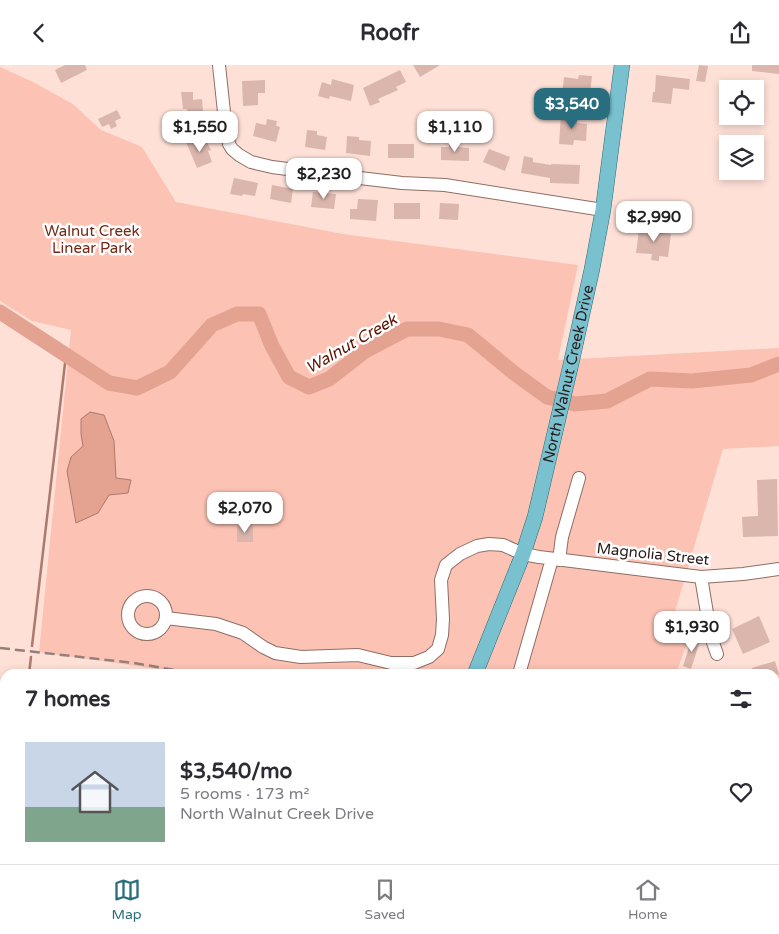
<!DOCTYPE html>
<html lang="en">
<head>
<meta charset="utf-8">
<style>
	body { margin:0; font-family:"Varela Round",sans-serif; background:#f2f2f3; color:#2b2b33; height:100vh; display:flex; flex-direction:column; font-size:19px; white-space:nowrap }
	* { box-sizing:border-box; margin:0 }
	p { font-size:16px; color:#7c7c81 }
	.icon { flex:none; width:28px; height:28px; fill:none; stroke:currentColor; stroke-width:2; stroke-linecap:round; stroke-linejoin:round }
	.map { position:relative; flex:1; overflow:hidden }
	.drawer { position:absolute; left:0px; top:604px; width:780px; height:196px; display:flex; flex-direction:column; background:#fff; border-radius:15px 15px 0 0; box-shadow:0 2px 8px #0003 }
	.drawer>* { flex:none }
	.controls { position:absolute; left:719px; top:15px; display:grid; gap:10px }
	.controls a { display:grid; place-items:center; width:45px; height:45px; border-radius:0px; background:#fff; box-shadow:0 2px 8px #0003; font-size:25px }
	.price { position:absolute; translate:-50% -42px; padding:0 11px; border-radius:10px; background:#fff; color:#222; font-size:16px; line-height:32px; filter:drop-shadow(0 1px 2px #0008) }
	.price::after { content:''; position:absolute; left:50%; top:30px; width:15px; height:11px; margin-left:-8px; background:inherit; clip-path:polygon(0 0,100% 0,50% 100%) }
	.price.selected { background:#296e7e; color:#fff }
	ul { padding:0; list-style:none }
	li { display:flex; align-items:center; gap:15px; height:125px; padding:0 25px }
	li+li { border-top:1px solid #e1e1e2 }
	li span { display:grid; place-items:center; flex:none; width:140px; height:100px; border-radius:0px; color:#555 }
	li>.icon { margin-inline-start:auto }
	span .icon { width:60px; height:60px; fill:#fffc; stroke-width:1 }
	li b { font-size:21px }
	h2 { display:flex; justify-content:space-between; align-items:center; height:60px; padding:0 25px; font-size:21px }
	header { display:flex; justify-content:space-between; align-items:center; height:65px; padding:0 25px; background:#fff; font-size:22px; font-weight:700 }
	.tabs { display:flex; justify-content:space-around; align-items:center; height:70px; border-top:1px solid #e1e1e2; background:#fff; font-size:14px; color:#7c7c81 }
	.tabs a { display:grid; justify-items:center; gap:2px }
	.tabs .selected { color:#296e7e }
	.map>svg:first-child { display:block }
	.green { fill:#fcc3b4 }
	.water { fill:#e4a291; stroke:#ac7a6d }
	.lines { fill:none; stroke-linecap:round; stroke-linejoin:round }
	.stream { stroke:#ac7a6d; stroke-width:2.5 }
	.river { stroke:#e4a291; stroke-width:15 }
	.building { fill:#dbb6ac }
	.minor-casing { stroke:#8f6d64; stroke-width:14 }
	.major-casing { stroke:#226c7a; stroke-width:16 }
	.minor { stroke:#fff; stroke-width:12 }
	.major { stroke:#79c1cf; stroke-width:15 }
	.rail { stroke:#957f79; stroke-width:2.5; stroke-dasharray:10 5; stroke-linecap:butt }
	.labels { text-anchor:middle; stroke-width:5; stroke-linejoin:round; paint-order:stroke }
	.park-label { font-size:15px; fill:#752814; stroke:#fff }
	.street-label { font-size:15px; fill:#291c18; stroke:#fff }
	.water-label { font-size:16px; font-style:italic; fill:#5e1200; stroke:#fff }
</style>
</head>
<body>
<header><svg class="icon" aria-label="back" viewBox="0 0 24 24"><path d="M15 5l-7 7 7 7"/></svg>Roofr<svg class="icon" aria-label="share" viewBox="0 0 24 24"><path d="M12 15V3M7 8l5-5 5 5M5 13v7h14v-7"/></svg></header>
<div class="map">
<svg width="779" height="799" viewBox="0 0 779 799">
	<rect width="100%" height="100%" fill="#fee0d7"/>
	<path class="green" d="M0,2L33,17L73,39L101,65L142,82L176,137L343,169L578,200L558,295L779,283V381L723,384L674,550L691,566L676,609H191L39,587L71,265L32,256L0,236Z
		M779,608V788L775,786V609Z"/>
	<path class="water" d="M90,347L104,350L114,376L116,413L131,415L128,428L109,430L98,448L76,458L67,406L71,392L83,381L81,369V354Z"/>
	<g class="lines">
		<path class="stream" d="M32,581L66,290
			M29,609L31,592
			M0,699L5,689"/>
		<path class="river" d="M0,247L109,318L137,323L170,307L212,260L237,249H259L272,281L289,312L309,322L329,314L365,286L407,264H439L468,270L514,308L547,332L575,339L607,336L650,314L692,316L751,310L779,299"/>
	</g>
	<path class="building" d="M65,0H85L87,5L61,18L55,5Z
		M413,0H440L420,12Z
		M699,0L708,1L705,17L696,16Z
		M752,0H779V9L752,6Z
		M400,5L406,17L396,22L398,25L378,34L380,37L370,41L363,23Z
		M579,10L592,11L589,37L576,36V31L562,29L564,12L578,14Z
		M656,10L690,14L689,25L673,23L671,39L652,37L653,27H655Z
		M332,14L354,20L351,36L330,31L329,34L318,31L322,17L331,20Z
		M265,15V28H258V40L243,41L242,16Z
		M181,27H193V35L202,34L204,59L188,60L187,44H183Z
		M117,45L121,53L115,56L117,61L111,64L109,59L102,62L98,54Z
		M561,50L577,51V58L587,59L586,76L574,75L573,80L559,79Z
		M267,54L277,56L276,61L280,62L276,77L253,71L256,58L266,60Z
		M307,65L317,66V70L327,72L325,85L305,82Z
		M347,71L359,72V75L371,76L370,91L346,88Z
		M193,74L197,82L207,77L211,85L208,86L212,97L197,103L186,77Z
		M449,77L458,78V82L469,83V96L441,95V82H449Z
		M388,79H414V93H388Z
		M489,84L510,92L505,106L483,97Z
		M524,91L533,93V97L551,100V99L580,100L579,119L550,118V113L521,108Z
		M234,113L258,118L255,131L243,129L242,131L230,129Z
		M272,120L293,124L291,138L270,134Z
		M313,127L336,129L334,144L311,142Z
		M358,134L378,135L376,156L350,154V144H357Z
		M394,138H420V154H394Z
		M440,138L459,139L458,155L439,154Z
		M656,162L664,163L663,168L671,169L668,192L659,191V196L651,195L652,189L636,188L639,165L656,167Z
		M777,414L778,471L743,472L742,452L758,451L757,415Z
		M237,461H253V477H237Z
		M759,551L770,577L743,589L732,564Z
		M692,573L700,576L691,604L683,601Z
		M775,596L779,609H754L752,603Z"/>
	<g class="lines">
		<defs>
			<path id="minor" d="M219,0L224,47L229,79L232,84L239,90L251,97L272,102L326,109L402,118L445,120L603,145
				M559,495L562,472L579,413
				M701,512L711,572L717,589
				M128 550a19 19 0 1 1 38 0a19 19 0 1 1-38 0Z
				M166,553L216,559L243,568L263,582L275,588L301,592L358,590L391,598H414L429,592L438,584L442,570L443,554L441,515L446,500L460,489L477,481L489,479L503,480L523,489L539,492L701,512L743,509L779,504
				M519,609L552,494
				M775,623L779,622
				M775,747L779,746
				M775,765L779,767
				M424,795L426,799
				M448,799L453,795"/>
			<g id="major">
				<path id="s1" d="M475,609L523,489L535,452L571,299L592,204L603,145L622,0"/>
				<path d="M404,799L405,795"/>
			</g>
		</defs>
		<use href="#minor" class="minor-casing"/>
		<use href="#major" class="major-casing"/>
		<use href="#minor" class="minor"/>
		<use href="#major" class="major"/>
		<path class="rail" d="M0,583L134,598L198,609
			M748,795L759,799"/>
	</g>
	<g class="labels">
		<g class="park-label">
			<text x="92" y="171">Walnut Creek<tspan x="92" dy="17">Linear Park</tspan></text>
		</g>
		<g class="street-label">
			<text dy="5" stroke="none"><textPath href="#s1" startOffset="315">North Walnut Creek Drive</textPath></text>
			<text transform="translate(653 489) rotate(6)" y="5">Magnolia Street</text>
		</g>
		<g class="water-label">
			<text transform="translate(351 278) rotate(-30)" y="6">Walnut Creek</text>
		</g>
	</g>
</svg>
<div class="controls">
<a><svg class="icon" aria-label="locate" viewBox="0 0 24 24"><circle cx="12" cy="12" r="6"/><path d="M12 2v4M12 18v4M2 12h4M18 12h4"/></svg></a>
<a><svg class="icon" aria-label="layers" viewBox="0 0 24 24"><path d="M12 4l9 5-9 5-9-5zM3 14l9 5 9-5"/></svg></a>
</div>
<b class="price selected" style="left:572px;top:65px">$3,540</b>
<b class="price" style="left:200px;top:88px">$1,550</b>
<b class="price" style="left:455px;top:88px">$1,110</b>
<b class="price" style="left:324px;top:135px">$2,230</b>
<b class="price" style="left:654px;top:178px">$2,990</b>
<b class="price" style="left:245px;top:469px">$2,070</b>
<b class="price" style="left:692px;top:588px">$1,930</b>
<section class="drawer">
<h2>7 homes<svg class="icon" aria-label="filters" viewBox="0 0 24 24"><path d="M4 7h16M4 17h16"/><circle cx="9" cy="7" r="2"/><circle cx="15" cy="17" r="2"/></svg></h2>
<ul>
<li><span style="background:linear-gradient(#c9d6e8 65%,#7fa58c 0)"><svg class="icon" aria-label="home" viewBox="0 0 24 24"><path d="M3 11l9-7 9 7M6 9v11h12V9"/></svg></span><div><b>$3,540/mo</b><p>5 rooms · 173 m²</p><p>North Walnut Creek Drive</p></div><svg class="icon" aria-label="heart" viewBox="0 0 24 24"><path d="M12 20l-8-8c-3-5 5-10 8-4 3-6 11-1 8 4z"/></svg></li>
</ul>
</section>
</div>
<nav class="tabs">
<a class="selected"><svg class="icon" aria-label="map" viewBox="0 0 24 24"><path d="M3 6l6-2 6 2 6-2v14l-6 2-6-2-6 2zM9 4v14M15 6v14"/></svg>Map</a>
<a><svg class="icon" aria-label="saved" viewBox="0 0 24 24"><path d="M7 4h10v16l-5-4-5 4z"/></svg>Saved</a>
<a><svg class="icon" aria-label="home" viewBox="0 0 24 24"><path d="M3 11l9-7 9 7M6 9v11h12V9"/></svg>Home</a>
</nav>
</body>
</html>
